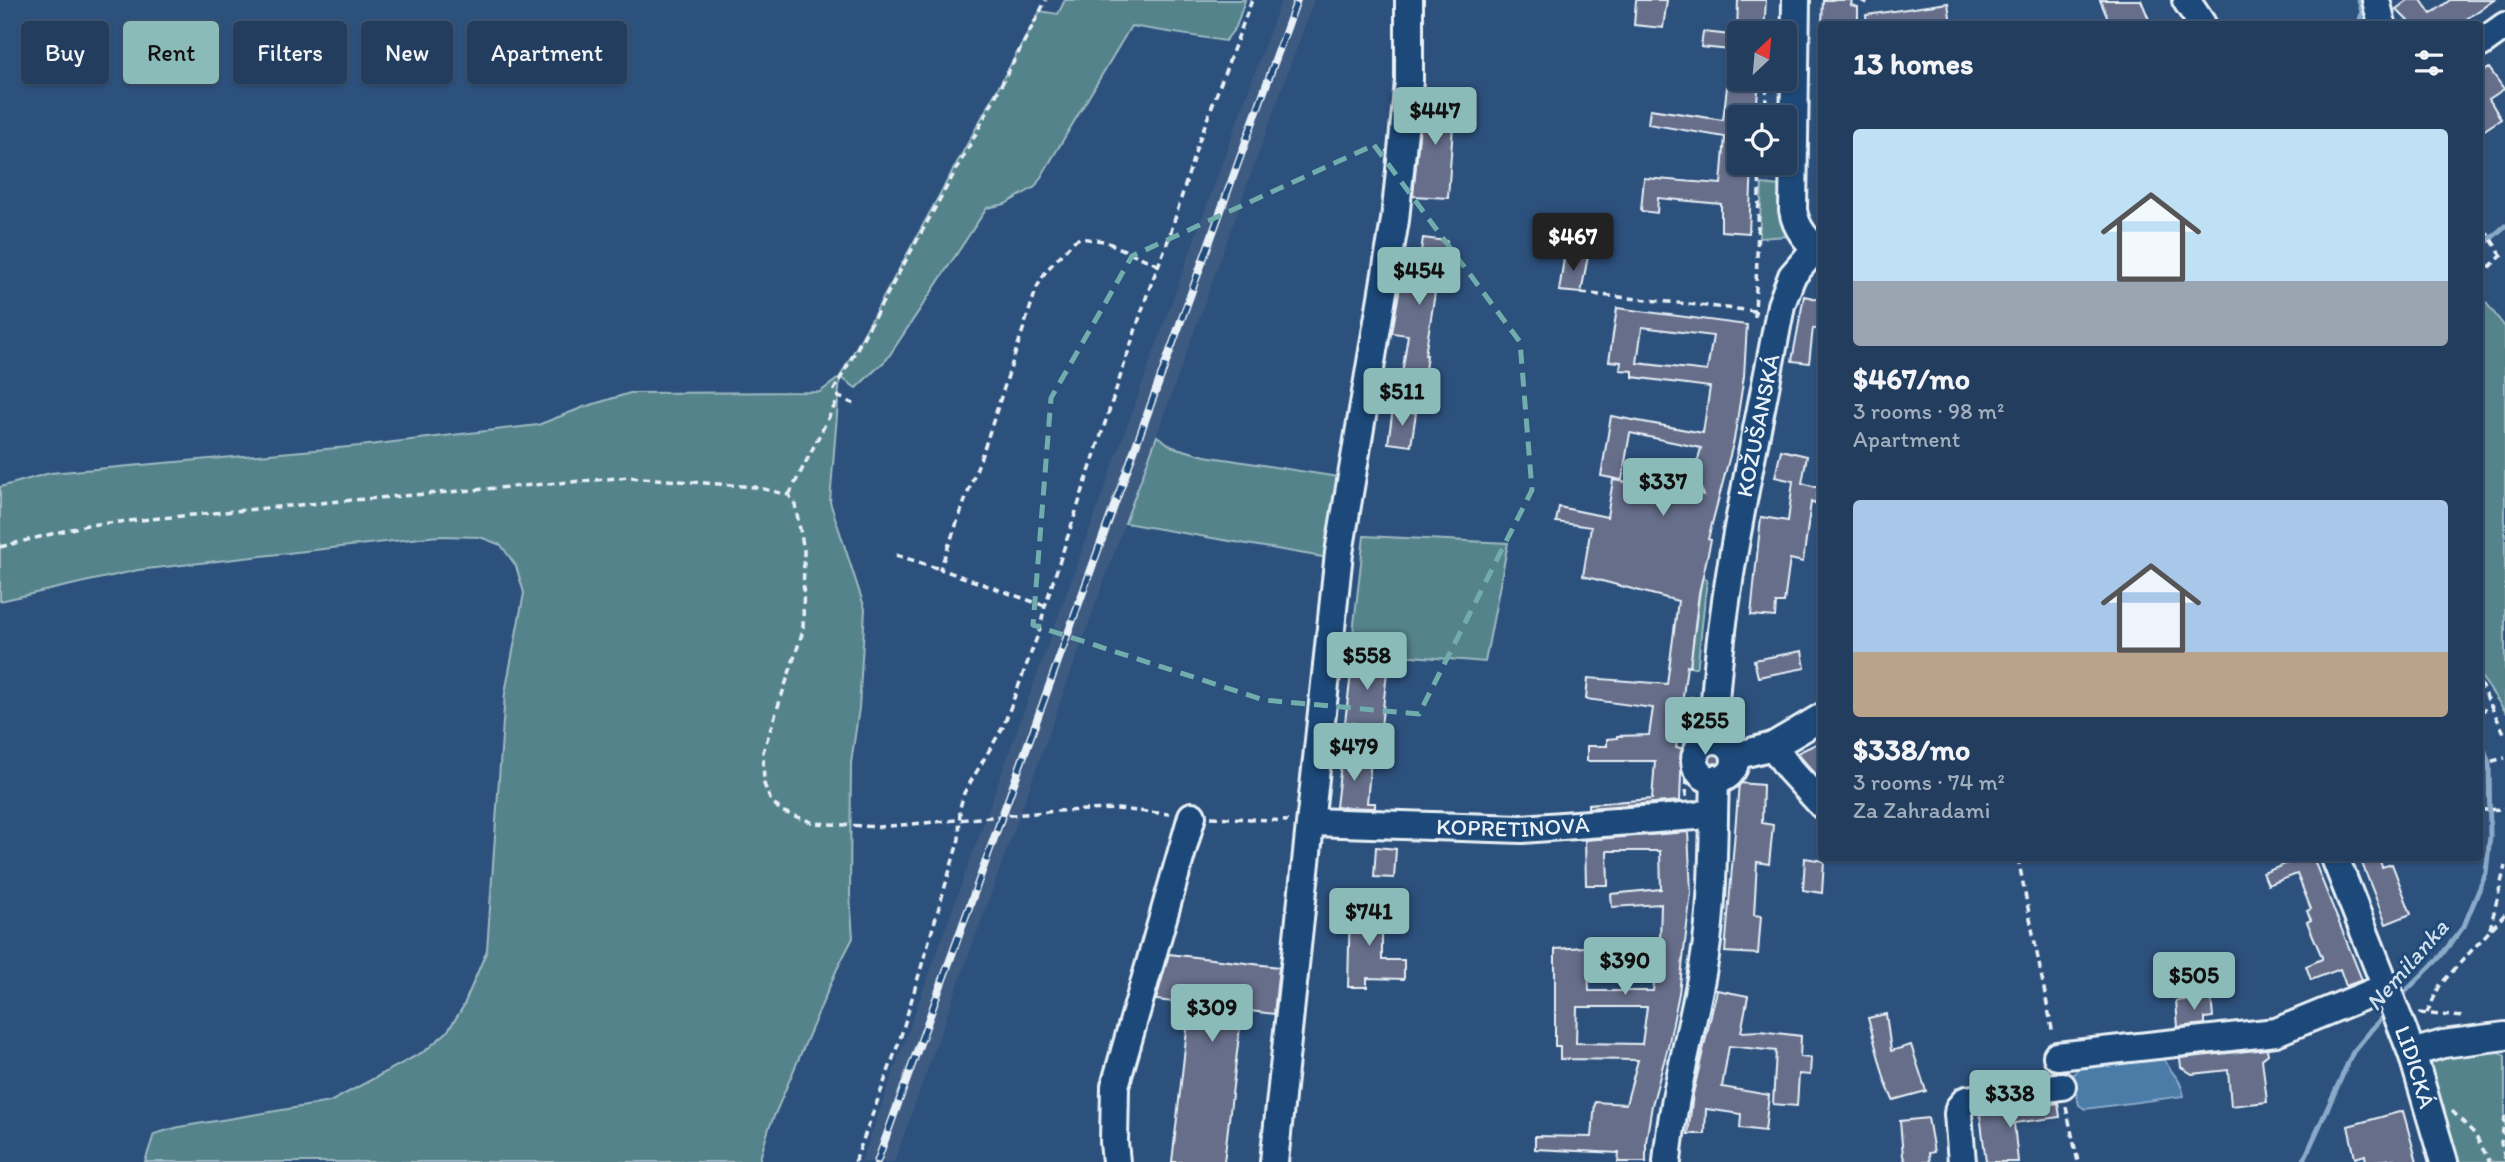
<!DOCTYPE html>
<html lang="en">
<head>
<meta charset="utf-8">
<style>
	body { margin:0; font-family:Itim,sans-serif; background:#2e4867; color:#f1f3f6; height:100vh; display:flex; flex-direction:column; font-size:26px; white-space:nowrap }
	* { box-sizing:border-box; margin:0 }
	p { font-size:23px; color:#a2aebc }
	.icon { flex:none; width:38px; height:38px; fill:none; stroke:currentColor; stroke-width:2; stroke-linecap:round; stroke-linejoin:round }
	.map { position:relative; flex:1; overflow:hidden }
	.side { position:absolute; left:1818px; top:21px; width:665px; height:840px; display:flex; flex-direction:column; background:#223d5e; border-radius:7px; box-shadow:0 2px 5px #0004,0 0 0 2px #3f5673 }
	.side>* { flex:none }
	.top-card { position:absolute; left:21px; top:21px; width:665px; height:63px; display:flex; gap:14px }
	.needle { width:46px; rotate:26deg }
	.controls { position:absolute; left:1727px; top:21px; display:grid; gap:14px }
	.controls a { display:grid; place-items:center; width:70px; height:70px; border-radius:7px; background:#223d5e; box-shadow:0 2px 5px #0004,0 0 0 2px #3f5673; font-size:35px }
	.price { position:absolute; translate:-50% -60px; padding:0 16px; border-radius:7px; background:#8bbbb9; color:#111; font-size:23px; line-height:46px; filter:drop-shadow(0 2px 4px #0008) }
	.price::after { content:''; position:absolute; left:50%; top:42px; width:21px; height:16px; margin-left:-10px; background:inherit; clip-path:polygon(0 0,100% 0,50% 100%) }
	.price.on { background:#222; color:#fff }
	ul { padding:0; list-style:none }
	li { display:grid; align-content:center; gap:14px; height:371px; padding:0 35px }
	li span { display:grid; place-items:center; height:217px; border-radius:7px; color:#555 }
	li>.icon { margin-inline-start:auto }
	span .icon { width:126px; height:126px; fill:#fffc; stroke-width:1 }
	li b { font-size:30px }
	h2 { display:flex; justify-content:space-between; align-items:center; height:84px; padding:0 35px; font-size:30px }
	.chip { padding:0 24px; border-radius:7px; background:#223d5e; box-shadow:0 2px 5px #0004,0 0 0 2px #3f5673; font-size:24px; line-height:63px }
	.chip.on { background:#8bbbb9; color:#111 }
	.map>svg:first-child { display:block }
	.built { fill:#3e5a81 }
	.green { fill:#54838c; stroke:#9ebac2; stroke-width:2 }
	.water { fill:#4b7ba8; stroke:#8aaac8; stroke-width:2 }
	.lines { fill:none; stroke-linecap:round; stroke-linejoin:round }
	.stream { stroke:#8aaac8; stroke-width:5 }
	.building { fill:#666e8a; stroke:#e8f1f8; stroke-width:2; fill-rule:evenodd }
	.minor-casing { stroke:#e8f1f8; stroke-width:32 }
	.path { stroke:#e8f1f8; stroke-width:3.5; stroke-dasharray:7 5; stroke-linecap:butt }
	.minor { stroke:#1f4a7a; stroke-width:26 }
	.rail-casing { stroke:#e8f1f8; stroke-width:8 }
	.rail { stroke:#1f4a7a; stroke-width:5; stroke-dasharray:16; stroke-linecap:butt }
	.marked { fill:none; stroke:#71adac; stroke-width:5; stroke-dasharray:14 9; stroke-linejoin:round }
	.labels { text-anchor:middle; stroke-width:6; stroke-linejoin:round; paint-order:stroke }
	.street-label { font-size:23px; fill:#e8f1f8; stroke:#1f4a7a }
	.water-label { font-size:24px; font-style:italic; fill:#d0dfec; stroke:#1f4a7a }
</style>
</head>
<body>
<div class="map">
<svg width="2505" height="1162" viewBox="0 0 2505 1162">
	<rect width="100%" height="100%" fill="#2d517d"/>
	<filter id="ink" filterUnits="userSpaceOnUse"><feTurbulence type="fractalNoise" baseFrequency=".0143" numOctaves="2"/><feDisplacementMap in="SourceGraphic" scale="14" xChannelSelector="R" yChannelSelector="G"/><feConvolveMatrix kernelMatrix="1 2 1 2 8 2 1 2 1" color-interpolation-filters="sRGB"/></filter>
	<g filter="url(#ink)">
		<path class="built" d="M1281,0H1314L894,1162H861Z"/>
		<path class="green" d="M1065,0H1245L1236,27L1225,41L1131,26L1035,187L1005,204L987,208L887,359L856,388L840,377L830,502L865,609L859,708L851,763L850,895L853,938L837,969L769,1128L759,1162H145L154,1134L179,1127L330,1102L425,1051L447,1032L463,1007L487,950L505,693L524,593L516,566L501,545L480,537L438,536L138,570L0,601V487L50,473L360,446L538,425L584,407L630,393L820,392L840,377L1040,11L1058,14Z
			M1762,184L1780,186L1781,213L1788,236L1759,238Z
			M2480,295L2505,327V711L2480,675Z
			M1157,436L1173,447L1205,456L1345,478L1334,559L1125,523Z
			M1364,536L1508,543L1485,662L1351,651Z
			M1702,578L1707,579L1698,662L1696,667H1690Z
			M2490,1047L2505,1056V1162H2454L2430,1068L2434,1058Z"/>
		<path class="water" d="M2163,1056C2170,1074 2181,1077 2184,1096L2085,1109L2079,1105L2072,1078L2080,1066Z"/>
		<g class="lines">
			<path class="stream" d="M2359,0L2362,12L2359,24
				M2480,248L2505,226
				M2398,999L2439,958L2464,926L2486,873L2490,836L2489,764L2480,736
				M2303,1162L2353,1052L2387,1011"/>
		</g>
		<path class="building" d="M1636,0H1667L1663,28L1634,25Z
			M1738,0H1766L1764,33H1737Z
			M1823,0H1852L1851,5L1858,7V24H1822Z
			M2100,0H2141L2151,24H2110Z
			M2408,0H2421L2431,14L2450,0H2494L2459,24H2411L2396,9Z
			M1948,3L1951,24H1932V22L1912,24H1867L1866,15Z
			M1703,32L1740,36V51L1701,47Z
			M2489,68L2504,89L2489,99L2501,119L2480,133V74Z
			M1728,79H1759L1756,113L1740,112V163H1752L1749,233L1721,231V204L1658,198L1657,213L1641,211L1644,178L1721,184L1725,137L1648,124L1650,109L1723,120Z
			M1423,95L1455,97L1448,198L1413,196Z
			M1423,238L1447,241L1443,269L1439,268L1425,355H1427L1424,378L1402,374L1408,335L1392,333L1401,281L1416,283Z
			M1565,252L1588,256L1581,293L1559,291Z
			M1804,296L1822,300V331L1813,328L1809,363L1792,361Z
			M1617,308L1747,325L1744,376L1734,440L1708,539L1711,540L1699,593L1690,667L1687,666L1676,748H1682L1680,801L1588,808V804L1652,799L1655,761H1587V746H1607V739L1617,738V736L1649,735L1653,708L1586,699L1588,678L1667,684L1678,601L1583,576L1591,527L1556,522L1559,507L1607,517L1613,480L1704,495L1694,475L1701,448L1630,433L1622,480L1601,476L1611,416L1703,433L1710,387L1633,377V371L1620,370L1621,362L1609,361ZM1642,327L1713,336L1707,371L1637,363Z
			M1393,409L1416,413L1411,446L1388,443Z
			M1781,450L1807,456L1802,483L1819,488L1815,504L1811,502L1803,562L1790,559L1784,603H1776L1775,617L1751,615L1761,517L1788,521L1793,481L1775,477Z
			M1802,651L1805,668L1758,677L1754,660Z
			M1353,658L1388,662L1381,727L1345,722Z
			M1822,741V775L1818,777L1797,753Z
			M1685,748L1701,749L1711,755L1720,753L1723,765L1715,763L1704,768Z
			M1342,755L1371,758L1367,803H1375V808L1336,807Z
			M1739,783L1763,785L1762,823L1773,825L1769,864L1757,862L1754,915L1761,916L1758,954L1725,952Z
			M1688,832L1691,892L1679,993L1668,1047L1652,1105L1646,1142V1162H1618L1619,1153L1535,1149V1136L1592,1137L1595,1102L1626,1104L1638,1060L1560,1059V1046H1555V949L1660,942L1661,904L1612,907L1611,894L1661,889L1660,851H1607L1608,885H1586L1585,840ZM1657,957L1653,991H1589L1588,962ZM1577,1007H1647L1642,1044L1576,1043Z
			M1376,847L1396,849L1394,878L1374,877Z
			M1805,858L1824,861L1822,893L1803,890Z
			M2301,858H2313L2362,980L2346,986L2340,969L2311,980L2306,966L2322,959V957L2307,922L2311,920L2307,911L2311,909L2297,874L2268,885L2263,873Z
			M2360,858H2379L2382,867L2392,864L2411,914L2386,924Z
			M1350,905H1382V960H1404V979L1367,978V987H1348Z
			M1169,954L1279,967L1274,1014L1242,1010L1224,1162H1172L1190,1004L1156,1000Z
			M1717,990L1748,996L1741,1032L1760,1031L1801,1036L1800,1057L1811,1058L1810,1075L1799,1074L1797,1106L1773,1104L1776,1051L1729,1046L1722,1087L1769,1095L1765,1131L1740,1128L1741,1114L1706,1109L1705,1134H1688L1693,1094Z
			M2211,997L2213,1017L2205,1018V1024L2178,1027L2176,1001Z
			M1886,1014L1891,1051L1911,1045L1926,1091L1893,1100L1885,1081L1868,1018Z
			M2267,1049L2268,1054L2262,1059L2267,1102L2231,1106L2228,1070L2192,1074L2181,1067L2180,1058Z
			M2058,1103L2060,1117L2014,1123L2018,1162H1986L1980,1114Z
			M2403,1111L2417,1162H2395L2394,1159L2366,1162L2365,1155L2355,1158L2348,1126Z
			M1928,1118L1934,1152L1929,1153L1930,1162H1906L1903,1156L1900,1121Z"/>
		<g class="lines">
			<defs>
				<g id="minor">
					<path d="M1796,0L1793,210C1796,229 1807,241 1822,253"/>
					<path d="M2186,0L2202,24"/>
					<path d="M2376,0L2382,24"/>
					<path d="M2480,44L2505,26"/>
					<path id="s1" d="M1713,739C1718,593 1755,449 1781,305L1792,276L1816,248"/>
					<circle cx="1715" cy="760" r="20"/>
					<path d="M1773,746L1790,770L1822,805"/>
					<path d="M1735,756L1773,746L1822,717"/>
					<path id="s2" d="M1312,822L1522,829L1696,816L1713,812"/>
					<path id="s3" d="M2335,858L2412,1053L2444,1162"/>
					<path d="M2412,1053L2443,1044L2505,1036"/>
					<path d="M2057,1056L2276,1032L2386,987"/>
					<path d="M1116,1162L1114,1142L1115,1086L1192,816"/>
					<path d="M1274,1162L1339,553L1395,220L1409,81V0"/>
					<path d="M1667,1162C1673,1092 1694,1025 1705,956C1714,898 1713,838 1715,779"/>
					<path d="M1962,1162L1958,1114L1959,1108L1966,1100L2062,1086"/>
				</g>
			</defs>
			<use href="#minor" class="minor-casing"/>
			<path class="path" d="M1861,0L1868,4
				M1764,117L1768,79
				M2485,230L2502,256
				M2480,275L2505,253
				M1581,293L1755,311
				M1755,317L1760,163
				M854,404L839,397L834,390L971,143L1046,0
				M789,495L839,397
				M0,547L87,525L330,502L630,477L755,487L789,495L795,504L804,550L803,631L763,752L764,784L770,799L781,811L814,823L879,827L1057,811L1117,809L1169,814
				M896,555L940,569
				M1045,606L940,569L985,446L1037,287L1046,271L1074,241L1080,238L1104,241L1158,265
				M2480,683L2505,735
				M2480,713L2491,705
				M2480,764L2505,758
				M1686,797L1691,696
				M2480,810L2505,809
				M1211,817L1288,821
				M2018,858L2053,1034
				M2490,929L2505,866
				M2419,1013L2464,1017
				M2427,1013L2440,985L2505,914
				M2066,1107L2078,1162
				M2452,1111L2474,1133L2490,1162
				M2505,1116L2501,1143L2505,1159
				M855,1162L900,1039L959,839L960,808L964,793L1003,727L1039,632L1045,606L1148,292L1169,238L1197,146L1252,0"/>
			<use href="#minor" class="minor"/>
			<defs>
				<path id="rail" d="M877,1162L1297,0"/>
			</defs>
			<use href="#rail" class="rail-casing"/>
			<use href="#rail" class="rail"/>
		</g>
	</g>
	<path class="marked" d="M1374,145L1520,342L1532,490L1419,714L1264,700L1033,625L1051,398L1132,256Z"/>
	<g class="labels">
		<g class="street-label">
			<text dy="8" stroke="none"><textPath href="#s1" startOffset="317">KOŽUŠANSKÁ</textPath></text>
			<text dy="8" stroke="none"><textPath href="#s2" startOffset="201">KOPRETINOVÁ</textPath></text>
			<text dy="8" stroke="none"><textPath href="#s3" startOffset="224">LIDICKÁ</textPath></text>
		</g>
		<g class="water-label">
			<text transform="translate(2407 965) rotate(-49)" y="8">Nemilanka</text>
		</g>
	</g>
</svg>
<div class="controls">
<a><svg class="needle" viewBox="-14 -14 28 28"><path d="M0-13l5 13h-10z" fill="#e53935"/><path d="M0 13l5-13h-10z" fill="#a2aebc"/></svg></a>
<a><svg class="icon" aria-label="locate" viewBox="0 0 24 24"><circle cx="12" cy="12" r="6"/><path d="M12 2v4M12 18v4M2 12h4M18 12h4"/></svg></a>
</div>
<b class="price" style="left:1435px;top:147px">$447</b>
<b class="price on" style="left:1573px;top:273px">$467</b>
<b class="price" style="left:1419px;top:307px">$454</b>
<b class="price" style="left:1402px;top:428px">$511</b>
<b class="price" style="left:1663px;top:518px">$337</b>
<b class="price" style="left:1367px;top:692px">$558</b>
<b class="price" style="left:1705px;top:757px">$255</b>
<b class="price" style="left:1354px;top:783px">$479</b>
<b class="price" style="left:1369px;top:948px">$741</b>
<b class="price" style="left:1625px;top:997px">$390</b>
<b class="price" style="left:2194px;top:1012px">$505</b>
<b class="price" style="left:1212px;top:1044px">$309</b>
<b class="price" style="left:2010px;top:1130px">$338</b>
<div class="top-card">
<a class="chip">Buy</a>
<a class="chip on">Rent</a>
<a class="chip">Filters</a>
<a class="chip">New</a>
<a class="chip">Apartment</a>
</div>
<section class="side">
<h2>13 homes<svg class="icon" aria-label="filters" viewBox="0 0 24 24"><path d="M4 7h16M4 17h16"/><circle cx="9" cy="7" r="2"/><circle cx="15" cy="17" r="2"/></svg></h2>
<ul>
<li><span style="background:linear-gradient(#bfe0f5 70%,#9aa5b1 0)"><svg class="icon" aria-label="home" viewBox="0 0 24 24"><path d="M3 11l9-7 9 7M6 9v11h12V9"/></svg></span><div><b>$467/mo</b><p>3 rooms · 98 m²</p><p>Apartment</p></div></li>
<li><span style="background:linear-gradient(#a9c7e8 70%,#b9a48a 0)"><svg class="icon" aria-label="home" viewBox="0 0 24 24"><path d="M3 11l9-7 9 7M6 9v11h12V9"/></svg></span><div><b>$338/mo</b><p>3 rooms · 74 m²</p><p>Za Zahradami</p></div></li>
</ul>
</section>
</div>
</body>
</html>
